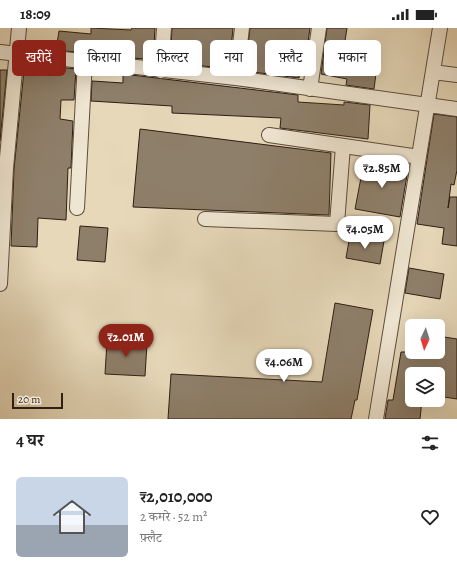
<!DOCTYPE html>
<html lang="hi">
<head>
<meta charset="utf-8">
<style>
	body { margin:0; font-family:Alegreya,"Noto Serif Devanagari",serif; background:#f2f2f2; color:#222; height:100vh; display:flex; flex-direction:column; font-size:15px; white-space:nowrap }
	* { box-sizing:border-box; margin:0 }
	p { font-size:13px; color:#767676 }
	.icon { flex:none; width:22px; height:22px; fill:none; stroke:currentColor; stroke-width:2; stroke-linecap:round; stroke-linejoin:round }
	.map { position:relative; height:391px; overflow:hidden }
	.panel { display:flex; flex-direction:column; background:#fff; flex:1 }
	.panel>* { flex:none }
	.hud { position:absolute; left:12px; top:12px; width:433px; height:36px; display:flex; gap:8px }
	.needle { width:26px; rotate:184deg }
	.tools { position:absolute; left:405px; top:291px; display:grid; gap:8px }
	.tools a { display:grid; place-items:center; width:40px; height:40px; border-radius:6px; background:#fff; box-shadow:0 4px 16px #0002; font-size:20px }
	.scale { position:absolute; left:12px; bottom:10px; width:51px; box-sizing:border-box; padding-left:4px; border:2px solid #2e1e14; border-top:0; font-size:11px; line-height:14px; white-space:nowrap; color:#2e1e14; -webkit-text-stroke:3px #efe6d2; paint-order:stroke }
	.price { position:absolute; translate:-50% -34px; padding:0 9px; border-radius:14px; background:#fff; color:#222; font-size:13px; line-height:26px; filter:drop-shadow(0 1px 2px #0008) }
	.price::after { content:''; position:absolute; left:50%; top:24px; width:12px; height:9px; margin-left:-6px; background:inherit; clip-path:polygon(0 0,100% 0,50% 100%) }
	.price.selected { background:#8f2418; color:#fff }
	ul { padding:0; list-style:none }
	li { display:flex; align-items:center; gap:12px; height:100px; padding:0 16px }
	li span { display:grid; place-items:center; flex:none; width:112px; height:80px; border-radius:6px; color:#555 }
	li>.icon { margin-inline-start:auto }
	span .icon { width:48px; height:48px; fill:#fffc; stroke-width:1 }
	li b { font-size:17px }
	h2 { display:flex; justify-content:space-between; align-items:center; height:48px; padding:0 16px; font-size:17px }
	.chip { padding:0 14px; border-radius:6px; background:#fff; box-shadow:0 4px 16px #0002; font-size:14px; line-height:36px }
	.chip.selected { background:#8f2418; color:#fff }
	.status { display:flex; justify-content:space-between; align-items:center; height:28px; padding:0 20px; background:#fff; direction:ltr }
	.status svg { height:11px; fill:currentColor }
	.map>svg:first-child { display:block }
	.building { fill:#8e7f6a; stroke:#2e1e14 }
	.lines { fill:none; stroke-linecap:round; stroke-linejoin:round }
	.minor-casing { stroke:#5c4c3d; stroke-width:16 }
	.minor { stroke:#efe6d2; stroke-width:14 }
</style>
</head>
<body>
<div class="status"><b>18:09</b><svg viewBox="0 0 49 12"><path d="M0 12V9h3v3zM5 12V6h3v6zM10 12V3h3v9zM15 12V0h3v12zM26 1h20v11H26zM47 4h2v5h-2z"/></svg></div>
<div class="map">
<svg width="457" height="391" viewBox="0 0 457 391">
	<rect width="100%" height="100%" fill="#e6d8b9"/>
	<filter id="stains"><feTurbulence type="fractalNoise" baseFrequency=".005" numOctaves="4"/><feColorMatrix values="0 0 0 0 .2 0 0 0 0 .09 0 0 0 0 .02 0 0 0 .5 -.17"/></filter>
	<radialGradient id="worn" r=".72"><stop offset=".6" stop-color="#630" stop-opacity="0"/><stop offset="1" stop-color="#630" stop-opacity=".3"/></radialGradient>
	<path class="building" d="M91,0L131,2L132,0H155L153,32L56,22L59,3L91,6Z
		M172,0H233L229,41L170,34Z
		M250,0H310L304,42L300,41L299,50L245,43Z
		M327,0H347L343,26L378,30L374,61L346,57L347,51L321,46Z
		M48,38L76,41L74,72H61L60,91L73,93L71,140H68L66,192L38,190L37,219L11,218L14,141L24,43L48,44Z
		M0,42H7L0,113Z
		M123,46L298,67V74L344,77V74L370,77L368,111L280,100L281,90L172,85V78L91,73L92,53L123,55Z
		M434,86L457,89V142L454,157L451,156L448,180L450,169H457V218L442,216L444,200L417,196Z
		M140,101L331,125L329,187L133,179Z
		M364,134L408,141L400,189L355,181Z
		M80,198L108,200L105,234L77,232Z
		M350,207L384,213L380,236L346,230Z
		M409,240L444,246L440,271L405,265Z
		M335,275L373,282L357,372H355L351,391H168L171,346L322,354Z
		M438,308L457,311V371L438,368V346H412V372H422L420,391H385L388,372H393L401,324H438Z
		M107,313L147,315L145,348L105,346Z"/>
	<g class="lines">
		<defs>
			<path id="minor" d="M0,24L236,50L457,81
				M161,43L164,0
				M433,44L457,47
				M236,50L242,0
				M310,61L319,0
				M269,107L419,129
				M77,180L85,33
				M205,191L337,196L343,118
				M0,256L6,140L19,0
				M376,391L440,0"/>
		</defs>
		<use href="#minor" class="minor-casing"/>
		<use href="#minor" class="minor"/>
	</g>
	<rect width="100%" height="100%" filter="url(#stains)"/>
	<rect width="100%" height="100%" fill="url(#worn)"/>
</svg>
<div class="tools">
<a><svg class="needle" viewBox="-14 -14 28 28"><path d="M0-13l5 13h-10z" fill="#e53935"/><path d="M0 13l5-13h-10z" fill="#767676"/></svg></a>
<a><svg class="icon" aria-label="layers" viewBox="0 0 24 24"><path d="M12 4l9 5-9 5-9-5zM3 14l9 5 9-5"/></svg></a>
</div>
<div class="scale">20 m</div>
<b class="price" style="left:382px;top:161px">₹2.85M</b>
<b class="price" style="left:365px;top:222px">₹4.05M</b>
<b class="price selected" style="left:126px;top:330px">₹2.01M</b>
<b class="price" style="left:284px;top:355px">₹4.06M</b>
<div class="hud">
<a class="chip selected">खरीदें</a>
<a class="chip">किराया</a>
<a class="chip">फ़िल्टर</a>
<a class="chip">नया</a>
<a class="chip">फ़्लैट</a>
<a class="chip">मकान</a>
</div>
</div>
<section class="panel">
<h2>4 घर<svg class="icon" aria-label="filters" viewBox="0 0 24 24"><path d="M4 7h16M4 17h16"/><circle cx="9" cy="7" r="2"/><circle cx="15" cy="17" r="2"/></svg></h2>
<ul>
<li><span style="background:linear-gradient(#c9d6e8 60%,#9aa5b1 0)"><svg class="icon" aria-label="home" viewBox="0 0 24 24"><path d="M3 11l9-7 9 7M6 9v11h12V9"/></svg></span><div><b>₹2,010,000</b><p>2 कमरे · 52 m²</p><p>फ़्लैट</p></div><svg class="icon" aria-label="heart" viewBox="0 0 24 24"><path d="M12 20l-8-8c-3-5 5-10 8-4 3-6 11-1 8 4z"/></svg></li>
</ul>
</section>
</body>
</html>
